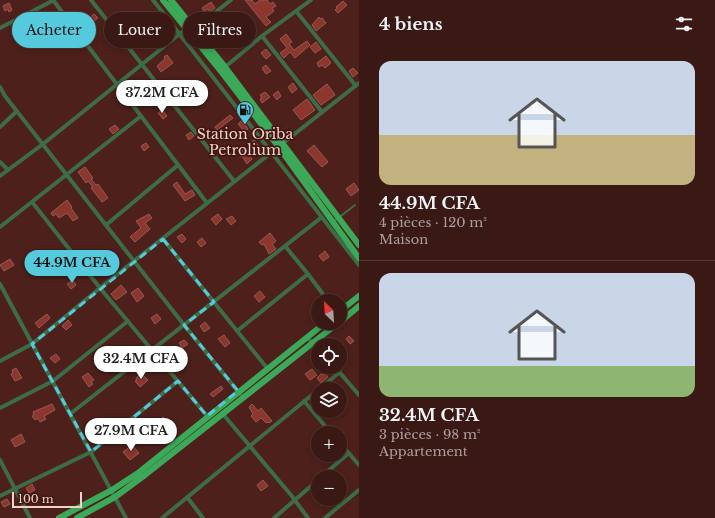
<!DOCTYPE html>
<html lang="fr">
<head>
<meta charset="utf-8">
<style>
	body { margin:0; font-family:"Libre Baskerville",serif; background:#41211d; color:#f1f3f6; height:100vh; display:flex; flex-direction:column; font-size:15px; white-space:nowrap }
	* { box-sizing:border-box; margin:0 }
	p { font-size:13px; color:#aba0a0 }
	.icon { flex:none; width:22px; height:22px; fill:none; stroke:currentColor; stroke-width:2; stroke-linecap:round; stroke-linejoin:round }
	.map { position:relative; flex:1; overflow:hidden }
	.side { display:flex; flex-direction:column; background:#3a1814; width:356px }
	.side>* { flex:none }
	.guide { position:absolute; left:12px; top:12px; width:287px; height:36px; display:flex; gap:8px }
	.needle { width:26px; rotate:335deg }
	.tools { position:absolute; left:311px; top:294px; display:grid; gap:8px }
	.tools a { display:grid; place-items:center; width:36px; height:36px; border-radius:50%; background:#3a1814; box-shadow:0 2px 6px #0003,0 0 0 1px #543734; font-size:20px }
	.scale { position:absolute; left:12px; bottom:10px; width:70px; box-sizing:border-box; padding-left:4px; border:2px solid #f0d1cc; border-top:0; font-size:11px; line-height:14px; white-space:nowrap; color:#f0d1cc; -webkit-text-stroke:3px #421611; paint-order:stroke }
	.price { position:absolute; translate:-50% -34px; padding:0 9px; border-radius:14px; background:#fff; color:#222; font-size:13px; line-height:26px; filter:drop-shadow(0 1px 2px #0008) }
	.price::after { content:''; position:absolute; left:50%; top:24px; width:12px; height:9px; margin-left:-6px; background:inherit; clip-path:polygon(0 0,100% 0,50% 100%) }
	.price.active { background:#54cadc; color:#111 }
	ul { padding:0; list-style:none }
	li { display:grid; align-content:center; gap:8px; height:212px; padding:0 20px }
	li+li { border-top:1px solid #543734 }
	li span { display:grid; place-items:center; height:124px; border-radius:12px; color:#555 }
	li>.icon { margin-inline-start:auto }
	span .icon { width:72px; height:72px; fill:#fffc; stroke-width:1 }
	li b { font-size:17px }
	h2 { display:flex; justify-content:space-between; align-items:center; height:48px; padding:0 20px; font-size:17px }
	.pill { padding:0 14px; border-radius:18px; background:#3a1814; box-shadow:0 2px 6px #0003,0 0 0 1px #543734; font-size:14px; line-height:36px }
	.pill.active { background:#54cadc; color:#111 }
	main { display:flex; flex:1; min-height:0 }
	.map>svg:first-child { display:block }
	.building { fill:#8d362d; stroke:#905d55 }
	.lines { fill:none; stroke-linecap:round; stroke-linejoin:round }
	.service { stroke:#3d6d47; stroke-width:2 }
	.minor { stroke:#3d6d47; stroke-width:4 }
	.primary { stroke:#3ba959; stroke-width:6 }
	.marked { fill:none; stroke:#54cadc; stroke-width:3; stroke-dasharray:8 5; stroke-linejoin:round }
	.labels { text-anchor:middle; stroke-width:3.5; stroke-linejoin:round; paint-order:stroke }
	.poi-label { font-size:14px; fill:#f0d1cc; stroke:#421611 }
</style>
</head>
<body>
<main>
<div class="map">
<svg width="359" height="518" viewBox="0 0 359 518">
	<rect width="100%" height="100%" fill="#4d201b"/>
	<path class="building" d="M245,0H252L255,4L260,0H267L270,4L273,2L276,6L272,8L274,11L266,17L271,22L266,26Z
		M343,1L347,5L338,13L335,10L337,8L336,7Z
		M211,2L215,8L210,12L208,9L204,11L202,8Z
		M9,3L12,10L9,12L8,9L5,11L3,6Z
		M94,14L98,18L90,24L87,20Z
		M319,17L320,19L322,18L326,23L316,31L312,25Z
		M223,22L229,30L218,37L213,29Z
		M138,29L144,36L131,44L127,38Z
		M286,34L292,42L289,44L294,50L307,41L310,45L295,58L290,52L284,58L280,53L287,48L280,39Z
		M316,42L321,49L315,53L310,47Z
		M266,49L271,55L266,59L261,53Z
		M167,55L173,63L161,72L157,66L165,59L164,57Z
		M326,56L331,63L325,68L322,65L319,67L317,63Z
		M266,65L271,71L266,74L262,68Z
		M353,68L358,73L353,77L349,71Z
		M192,81L196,86L190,90L187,85Z
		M293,83L297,89L292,93L288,87Z
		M327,84L335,95L321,105L313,95Z
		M278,91L281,96L277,100L273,95Z
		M265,92L270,97L262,103L260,99L262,98L260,95Z
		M307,99L315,110L301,120L293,110Z
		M162,110L167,116L163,119L158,113Z
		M230,115L233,118L217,130L215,127Z
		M242,120L248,129L244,131L238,124Z
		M115,125L119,129L113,134L109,129Z
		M191,132L194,136L189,140L186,135Z
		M254,140L262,150L257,153L250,143Z
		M146,143L149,147L144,151L141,146Z
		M314,145L328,162L322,167L307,151Z
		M243,146L252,159L247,164L238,150Z
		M85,167L93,178L91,179L96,185L98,184L108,198L102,202L91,188L93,187L88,181L86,183L78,172Z
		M177,182L185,194L192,190L195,195L185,201L173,185Z
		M354,183L359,190L351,196L346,189Z
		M67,200L72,207L71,208L78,218L73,221L67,213L59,218L56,214L53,216L51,213Z
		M149,214L152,218L145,223L150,229L135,242L130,237L141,228L136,221Z
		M218,214L222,219L216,225L211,219Z
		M232,216L236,221L231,225L226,219Z
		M270,233L276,241L272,244L276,249L269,254L264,244L262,245L259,242Z
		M182,234L186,239L182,243L177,237Z
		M202,238L206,243L201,247L197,242Z
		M93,250L99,257L92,262L90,258L85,262L82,258Z
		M325,251L329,257L323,261L319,256Z
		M10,259L14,265L4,271L0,265Z
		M73,280L76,285L71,289L67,284Z
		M121,285L127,292L116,300L111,294Z
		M138,288L144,296L137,302L131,293Z
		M260,291L265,297L259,302L254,296Z
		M47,314L50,318L39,328L35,323Z
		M157,314L161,319L155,324L151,318Z
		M68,320L72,325L66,330L62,326Z
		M205,322L210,328L204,332L200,326Z
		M224,335L230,343L225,347L218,339Z
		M349,336L354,341L350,344L346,339Z
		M184,340L188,344L182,348L179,343Z
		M56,354L60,359L55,363L50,358Z
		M177,355L182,362L174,368L169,361Z
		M16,368L22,378L15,381L11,374L13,373L12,370Z
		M312,369L317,375L310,380L305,374Z
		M88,373L94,380L91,382L93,384L89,387L82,377Z
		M325,373L328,377L321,383L317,378L321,374L323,375Z
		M140,374L142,377L143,375L148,380L140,387L135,381L137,380L136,378Z
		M221,386L223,389L213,397L210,394Z
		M52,404L55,410L44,416L46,419L40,422L38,418L35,420L32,416L34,415L33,412Z
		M252,404L258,411L261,408L272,421L269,423L268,422L266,423L261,418L256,422L251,416L253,414L249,407Z
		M163,417L168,423L165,425L170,431L162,437L154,425Z
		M21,434L25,442L15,447L11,440Z
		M132,445L139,453L130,460L123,452Z
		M263,480L268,486L261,491L257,485Z
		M32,484L35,490L29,493L26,488Z
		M7,499L10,504L4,507L1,502Z
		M317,499H325L327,502L322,506Z"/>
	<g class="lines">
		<path class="service" d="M333,222L355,205"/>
		<path class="minor" d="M53,0L207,203
			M91,0L234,181
			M153,0L359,265
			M296,11L356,86
			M0,28L54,0
			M194,29L231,0
			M262,36L322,112
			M224,68L262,36L311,0
			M0,87L5,96L184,325L240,394
			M0,127L17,111
			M0,162L8,170
			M0,176L43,144L187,28
			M32,202L100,288L207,416
			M106,225L178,165
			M0,227L141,116
			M163,239L267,368
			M285,246L308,274L328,301
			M0,284L126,518
			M237,331L308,274
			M307,337L318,349
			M0,361L32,344L100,288L359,83
			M335,367L359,395
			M319,389L340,372
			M304,401L331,433
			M0,408L53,381L128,321
			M222,413L291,495L308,518
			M70,414L322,217
			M340,443L359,465
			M0,460L30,518
			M321,477L349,453
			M0,496L91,452L178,381
			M187,497L203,518
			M162,518L318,390
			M274,518L318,480
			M325,518L359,490"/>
		<path class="primary" d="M163,0L220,70L278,146L359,258
			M171,0L225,67L359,245
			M340,311L359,296
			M340,322L359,306
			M59,518L112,490L138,473L325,323
			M77,518L115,497L145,475L338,323"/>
	</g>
	<path class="marked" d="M163,239L214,302L184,325L238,391L207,416L178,381L91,452L32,344Z"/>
	<defs>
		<symbol id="fuel-pin" viewBox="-11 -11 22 30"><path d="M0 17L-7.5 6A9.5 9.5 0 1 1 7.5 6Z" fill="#54cadc" stroke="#421611"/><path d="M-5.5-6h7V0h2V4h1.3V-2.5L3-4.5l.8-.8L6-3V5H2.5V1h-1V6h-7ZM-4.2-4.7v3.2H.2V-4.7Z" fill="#111"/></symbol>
	</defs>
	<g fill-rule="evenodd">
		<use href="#fuel-pin" x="235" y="100" width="20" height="27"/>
	</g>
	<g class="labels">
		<g class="poi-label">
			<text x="245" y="139">Station Oriba<tspan x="245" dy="16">Petrolium</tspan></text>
		</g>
	</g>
</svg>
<div class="tools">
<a><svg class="needle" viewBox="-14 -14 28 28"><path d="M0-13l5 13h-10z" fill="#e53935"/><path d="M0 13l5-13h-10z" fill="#aba0a0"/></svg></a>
<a><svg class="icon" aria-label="locate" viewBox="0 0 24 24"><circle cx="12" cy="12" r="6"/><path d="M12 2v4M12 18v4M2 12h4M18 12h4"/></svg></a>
<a><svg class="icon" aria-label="layers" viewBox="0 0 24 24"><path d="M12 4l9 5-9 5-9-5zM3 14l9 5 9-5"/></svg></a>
<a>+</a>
<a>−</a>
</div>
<div class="scale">100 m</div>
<b class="price" style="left:162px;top:114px">37.2M CFA</b>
<b class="price active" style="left:72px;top:284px">44.9M CFA</b>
<b class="price" style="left:141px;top:380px">32.4M CFA</b>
<b class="price" style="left:131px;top:452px">27.9M CFA</b>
<div class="guide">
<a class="pill active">Acheter</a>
<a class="pill">Louer</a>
<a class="pill">Filtres</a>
</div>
</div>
<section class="side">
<h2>4 biens<svg class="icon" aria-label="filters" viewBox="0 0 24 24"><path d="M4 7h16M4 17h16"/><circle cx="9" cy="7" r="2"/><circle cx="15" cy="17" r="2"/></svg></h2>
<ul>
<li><span style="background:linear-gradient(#c9d6e8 60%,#c2b280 0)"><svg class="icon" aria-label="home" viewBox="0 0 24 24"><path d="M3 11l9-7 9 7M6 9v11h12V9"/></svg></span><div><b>44.9M CFA</b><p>4 pièces · 120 m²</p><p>Maison</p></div></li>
<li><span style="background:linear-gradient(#c9d6e8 75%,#8fb573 0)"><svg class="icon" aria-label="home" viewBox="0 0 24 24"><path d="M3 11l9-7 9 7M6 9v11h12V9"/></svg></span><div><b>32.4M CFA</b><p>3 pièces · 98 m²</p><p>Appartement</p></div></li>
</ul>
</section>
</main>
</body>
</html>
